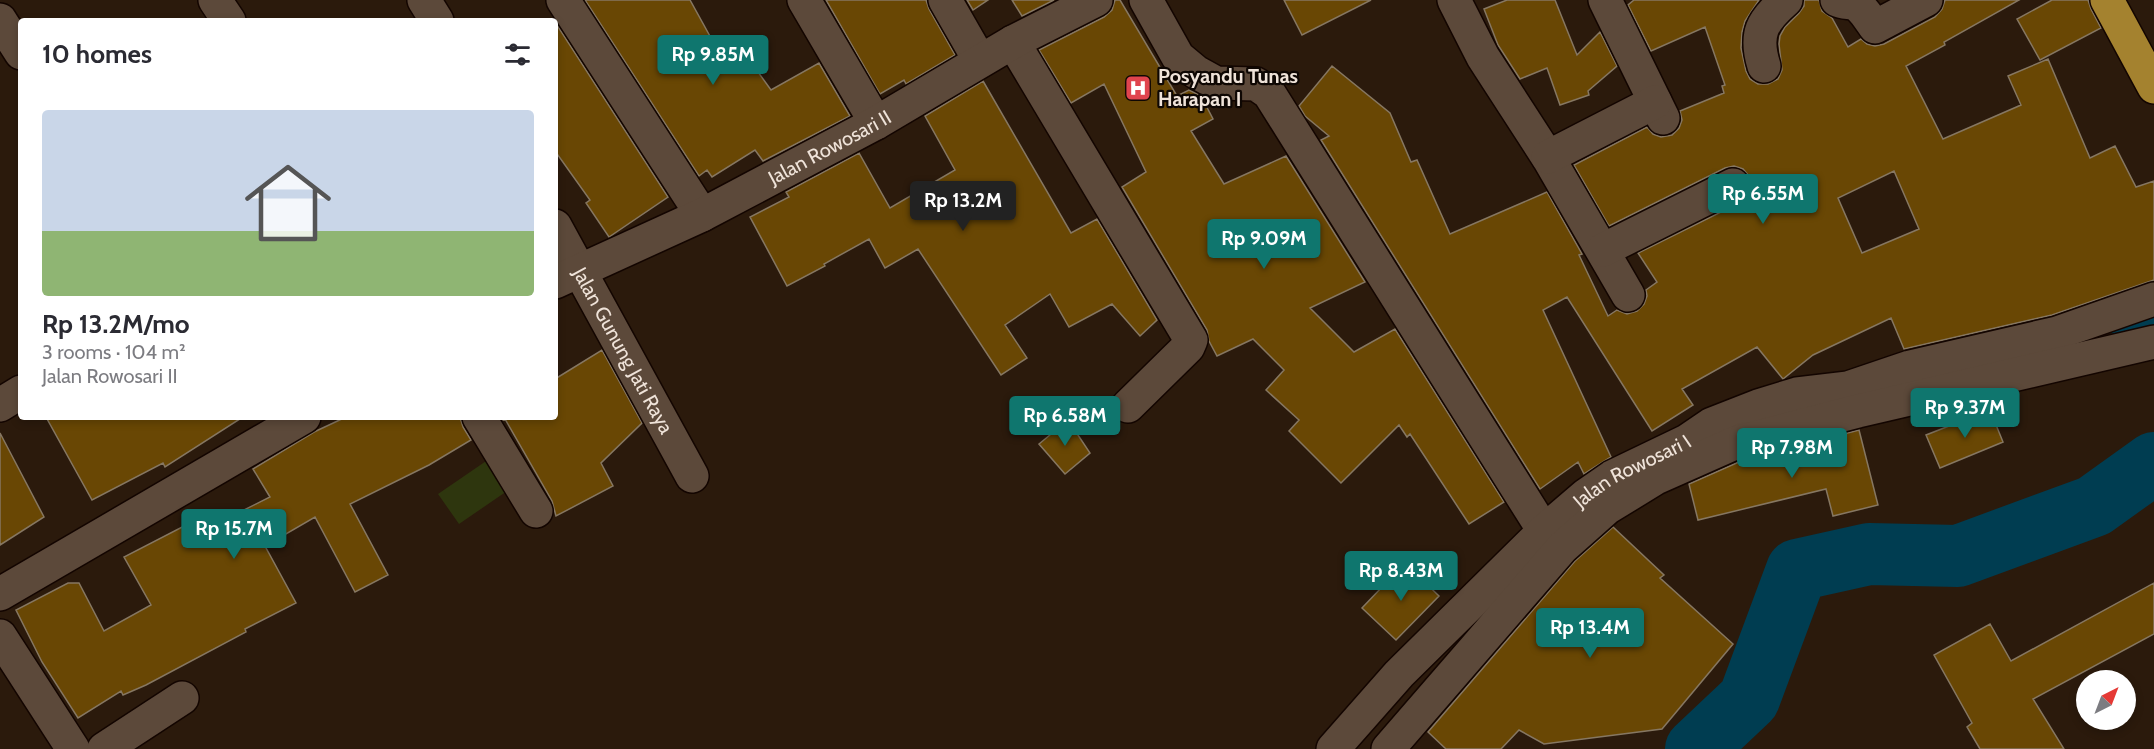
<!DOCTYPE html>
<html lang="en">
<head>
<meta charset="utf-8">
<style>
	body { margin:0; font-family:Cabin,sans-serif; background:#f7f7f7; color:#2b2b33; height:100vh; display:flex; flex-direction:column; font-size:22px; white-space:nowrap }
	* { box-sizing:border-box; margin:0 }
	p { font-size:20px; color:#7c7c81 }
	.icon { flex:none; width:33px; height:33px; fill:none; stroke:currentColor; stroke-width:2; stroke-linecap:round; stroke-linejoin:round }
	.map { position:relative; flex:1; overflow:hidden }
	.panel { position:absolute; left:18px; top:18px; width:540px; height:402px; display:flex; flex-direction:column; background:#fff; border-radius:6px; box-shadow:0 3px 9px #0003 }
	.panel>* { flex:none }
	.needle { width:39px; rotate:42deg }
	.controls { position:absolute; left:2076px; top:670px; display:grid; gap:12px }
	.controls a { display:grid; place-items:center; width:60px; height:60px; border-radius:50%; background:#fff; box-shadow:0 3px 9px #0003; font-size:30px }
	.price { position:absolute; translate:-50% -51px; padding:0 14px; border-radius:6px; background:#0f766e; color:#fff; font-size:20px; line-height:39px; filter:drop-shadow(0 2px 3px #0008) }
	.price::after { content:''; position:absolute; left:50%; top:36px; width:18px; height:14px; margin-left:-9px; background:inherit; clip-path:polygon(0 0,100% 0,50% 100%) }
	.price.on { background:#222; color:#fff }
	ul { padding:0; list-style:none }
	li { display:grid; align-content:center; gap:12px; height:318px; padding:0 24px }
	li+li { border-top:2px solid #e1e1e2 }
	li span { display:grid; place-items:center; height:186px; border-radius:6px; color:#555 }
	li>.icon { margin-inline-start:auto }
	span .icon { width:108px; height:108px; fill:#fffc; stroke-width:1 }
	li b { font-size:26px }
	h2 { display:flex; justify-content:space-between; align-items:center; height:72px; padding:0 24px; font-size:26px }
	.map>svg:first-child { display:block }
	.green { fill:#2e360e }
	.lines { fill:none; stroke-linecap:round; stroke-linejoin:round }
	.stream { stroke:#003d51; stroke-width:10 }
	.river { stroke:#003d51; stroke-width:62 }
	.building { fill:#694704; stroke:#867762; stroke-width:1.5; fill-rule:evenodd }
	.minor-casing { stroke:#130500; stroke-width:36 }
	.highway-casing { stroke:#130500; stroke-width:36 }
	.minor { stroke:#5c493a; stroke-width:33 }
	.highway { stroke:#a4822f; stroke-width:33 }
	.labels { text-anchor:middle; stroke-width:4.5; stroke-linejoin:round; paint-order:stroke }
	.poi-label { font-size:20px; font-weight:bold; fill:#efe3d9; stroke:#0e0703; text-anchor:start }
	.street-label { font-size:20px; fill:#efe3d9; stroke:#0e0703 }
</style>
</head>
<body>
<div class="map">
<svg width="2154" height="749" viewBox="0 0 2154 749">
	<rect width="100%" height="100%" fill="#2b1a0c"/>
	<path class="green" d="M492,457L513,487L459,524L438,494Z"/>
	<g class="lines">
		<path class="stream" d="M2114,329L2154,320"/>
		<path class="river" d="M1696,749L1749,699L1797,570L1869,554L1958,556L2094,506L2154,463"/>
	</g>
	<path class="building" d="M585,0H690L727,67L745,54L771,90L819,63L850,116L763,161L755,150L712,177L707,170L699,176Z
		M826,0H926L929,9L955,55L906,84L904,80L880,94Z
		M967,0H988L973,10Z
		M1012,0H1054L1022,16Z
		M1115,0H1120L1177,96L1189,90L1201,96L1213,119L1191,131L1224,184L1286,156L1365,282L1310,308L1354,352L1395,329L1504,502L1469,524L1410,434L1407,437L1399,425L1341,483L1289,431L1299,420L1266,390L1284,370L1253,339L1217,356L1209,341L1207,330L1122,187L1146,172L1104,84L1071,103L1039,50L1104,17L1112,10Z
		M1284,0H1371L1302,35Z
		M1507,0H1555L1577,55L1600,32L1617,66L1588,91L1589,95L1560,105L1547,68L1520,79L1498,45L1484,9Z
		M1634,0H1759L1745,21L1742,32L1741,48L1746,71L1750,79L1758,84H1768L1778,79L1782,70L1779,44L1780,36L1785,27L1799,13L1804,6V0H1819L1822,11L1832,18L1848,47L1861,39L1867,44L1875,46L1884,44L1935,17L1942,9L1945,0H2019L1944,42L1945,45L1906,66L1943,139L2021,105L2008,76L2048,59L2090,158L2115,146L2136,187L2154,181V280L2052,315L1904,349L1891,318L1813,355L1783,379L1757,347L1682,389L1693,405L1652,431L1567,297L1543,310L1611,457L1584,474L1578,462L1540,489L1321,140L1329,136L1305,116L1299,106L1332,66L1390,113L1411,162L1417,160L1450,234L1547,192L1582,254L1579,255L1608,316L1617,310L1627,314L1637,311L1644,304L1647,296L1646,290L1657,282L1638,253L1741,202L1749,195L1752,186L1749,176L1743,169L1734,166L1725,168L1609,226L1574,165L1647,127L1653,134L1661,137L1672,135L1679,128L1682,120L1680,111L1724,93L1722,86L1725,85L1705,27L1651,51L1628,5ZM1894,171L1919,229L1862,253L1838,198Z
		M2052,0H2088L2091,9L2101,28L2040,60L2017,19Z
		M555,22L668,197L609,237L586,203L590,200L555,151Z
		M983,81L1071,233L1097,219L1157,320L1140,336L1112,304L1069,327L1050,294L1005,325L1027,358L1001,375L918,249L885,268L869,239L824,264L825,266L787,286L750,217L789,197L786,192L859,153L890,208L955,170L925,116Z
		M602,350L642,423L601,463L613,486L556,516L552,501L505,419L503,420L501,417H555V379Z
		M1990,410L2003,442L1940,468L1926,435Z
		M46,417H243L165,467L163,463L92,500Z
		M346,417H460L463,427L471,440L429,465L350,504L388,575L355,592L315,517L265,546L296,603L245,629L246,632L146,685L123,695L121,691L78,718L42,662L16,610L68,583H79L104,631L151,605L124,557L188,524L194,535L270,497L253,469L314,432Z
		M1068,420L1090,453L1065,474L1039,444Z
		M1859,430L1878,505L1833,516L1826,489L1698,520L1689,484L1741,461Z
		M0,433L44,517L0,545Z
		M1613,527L1664,575L1660,578L1733,644L1662,729L1544,744L1519,730L1501,749H1446L1428,732L1575,561Z
		M1405,563L1439,596L1396,640L1362,608Z
		M2154,583V634L2033,699L2064,749H1980L1967,727L1972,723L1934,655L1990,624L2011,661Z"/>
	<g class="lines">
		<defs>
			<g id="minor">
				<path d="M215,0L229,21"/>
				<path d="M424,0L437,21"/>
				<path d="M563,0L702,215"/>
				<path d="M804,0L876,123"/>
				<path d="M945,0L980,61"/>
				<path d="M1146,0L1178,57L1196,72L1216,83L1256,84L1269,93L1544,531"/>
				<path d="M1454,0L1483,57L1549,159L1628,295"/>
				<path d="M1605,0L1663,118"/>
				<path d="M1837,0C1843,3 1847,2 1853,3C1861,5 1870,20 1875,27L1926,0"/>
				<path d="M0,20L21,53"/>
				<path d="M1013,42L1191,340L1188,347L1128,406"/>
				<path d="M1764,66C1754,34 1762,21 1786,0"/>
				<path d="M1548,157L1655,102"/>
				<path id="s1" d="M555,226L692,476"/>
				<path d="M1603,250L1733,185"/>
				<path id="s2" d="M555,282L702,215L876,123L1013,42L1096,0"/>
				<path d="M0,405L21,392"/>
				<path d="M479,417L536,511"/>
				<path d="M0,594L304,417"/>
				<path d="M0,636L73,749"/>
				<path d="M104,749L182,698"/>
				<path id="s3" d="M1333,749L1399,674L1544,531L1586,495L1612,477L1687,441L1712,424L1758,406L1797,394L1848,388L1910,367L2057,333L2154,299"/>
				<path d="M1388,749L1562,548L1607,508L1656,478L1735,443L1858,411L2154,342"/>
			</g>
			<path id="highway" d="M2107,0L2154,87"/>
		</defs>
		<use href="#minor" class="minor-casing"/>
		<use href="#highway" class="highway-casing"/>
		<use href="#minor" class="minor"/>
		<use href="#highway" class="highway"/>
	</g>
	<defs>
		<symbol id="hospital-square" viewBox="-11 -11 22 22"><rect x="-9" y="-9" width="18" height="18" rx="4" fill="#e0444e" stroke="#0e0703"/><path d="M-5-5h3v3.5h4V-5h3V5h-3V1.5h-4V5h-3Z" fill="#fff"/></symbol>
	</defs>
	<g fill-rule="evenodd">
		<use href="#hospital-square" x="1123" y="73" width="30" height="30"/>
	</g>
	<g class="labels">
		<g class="poi-label">
			<text x="1158" y="83">Posyandu Tunas<tspan x="1158" dy="23">Harapan I</tspan></text>
		</g>
		<g class="street-label">
			<text dy="7" stroke="none"><textPath href="#s2" startOffset="306">Jalan Rowosari II</textPath></text>
			<text dy="7" stroke="none"><textPath href="#s1" startOffset="142">Jalan Gunung Jati Raya</textPath></text>
			<text dy="7" stroke="none"><textPath href="#s3" startOffset="411">Jalan Rowosari I</textPath></text>
		</g>
	</g>
</svg>
<div class="controls">
<a><svg class="needle" viewBox="-14 -14 28 28"><path d="M0-13l5 13h-10z" fill="#e53935"/><path d="M0 13l5-13h-10z" fill="#7c7c81"/></svg></a>
</div>
<b class="price" style="left:713px;top:86px">Rp 9.85M</b>
<b class="price" style="left:1763px;top:225px">Rp 6.55M</b>
<b class="price on" style="left:963px;top:232px">Rp 13.2M</b>
<b class="price" style="left:1264px;top:270px">Rp 9.09M</b>
<b class="price" style="left:1965px;top:439px">Rp 9.37M</b>
<b class="price" style="left:1065px;top:447px">Rp 6.58M</b>
<b class="price" style="left:1792px;top:479px">Rp 7.98M</b>
<b class="price" style="left:234px;top:560px">Rp 15.7M</b>
<b class="price" style="left:1401px;top:602px">Rp 8.43M</b>
<b class="price" style="left:1590px;top:659px">Rp 13.4M</b>
<section class="panel">
<h2>10 homes<svg class="icon" aria-label="filters" viewBox="0 0 24 24"><path d="M4 7h16M4 17h16"/><circle cx="9" cy="7" r="2"/><circle cx="15" cy="17" r="2"/></svg></h2>
<ul>
<li><span style="background:linear-gradient(#c9d6e8 65%,#8fb573 0)"><svg class="icon" aria-label="home" viewBox="0 0 24 24"><path d="M3 11l9-7 9 7M6 9v11h12V9"/></svg></span><div><b>Rp 13.2M/mo</b><p>3 rooms · 104 m²</p><p>Jalan Rowosari II</p></div></li>
</ul>
</section>
</div>
</body>
</html>
